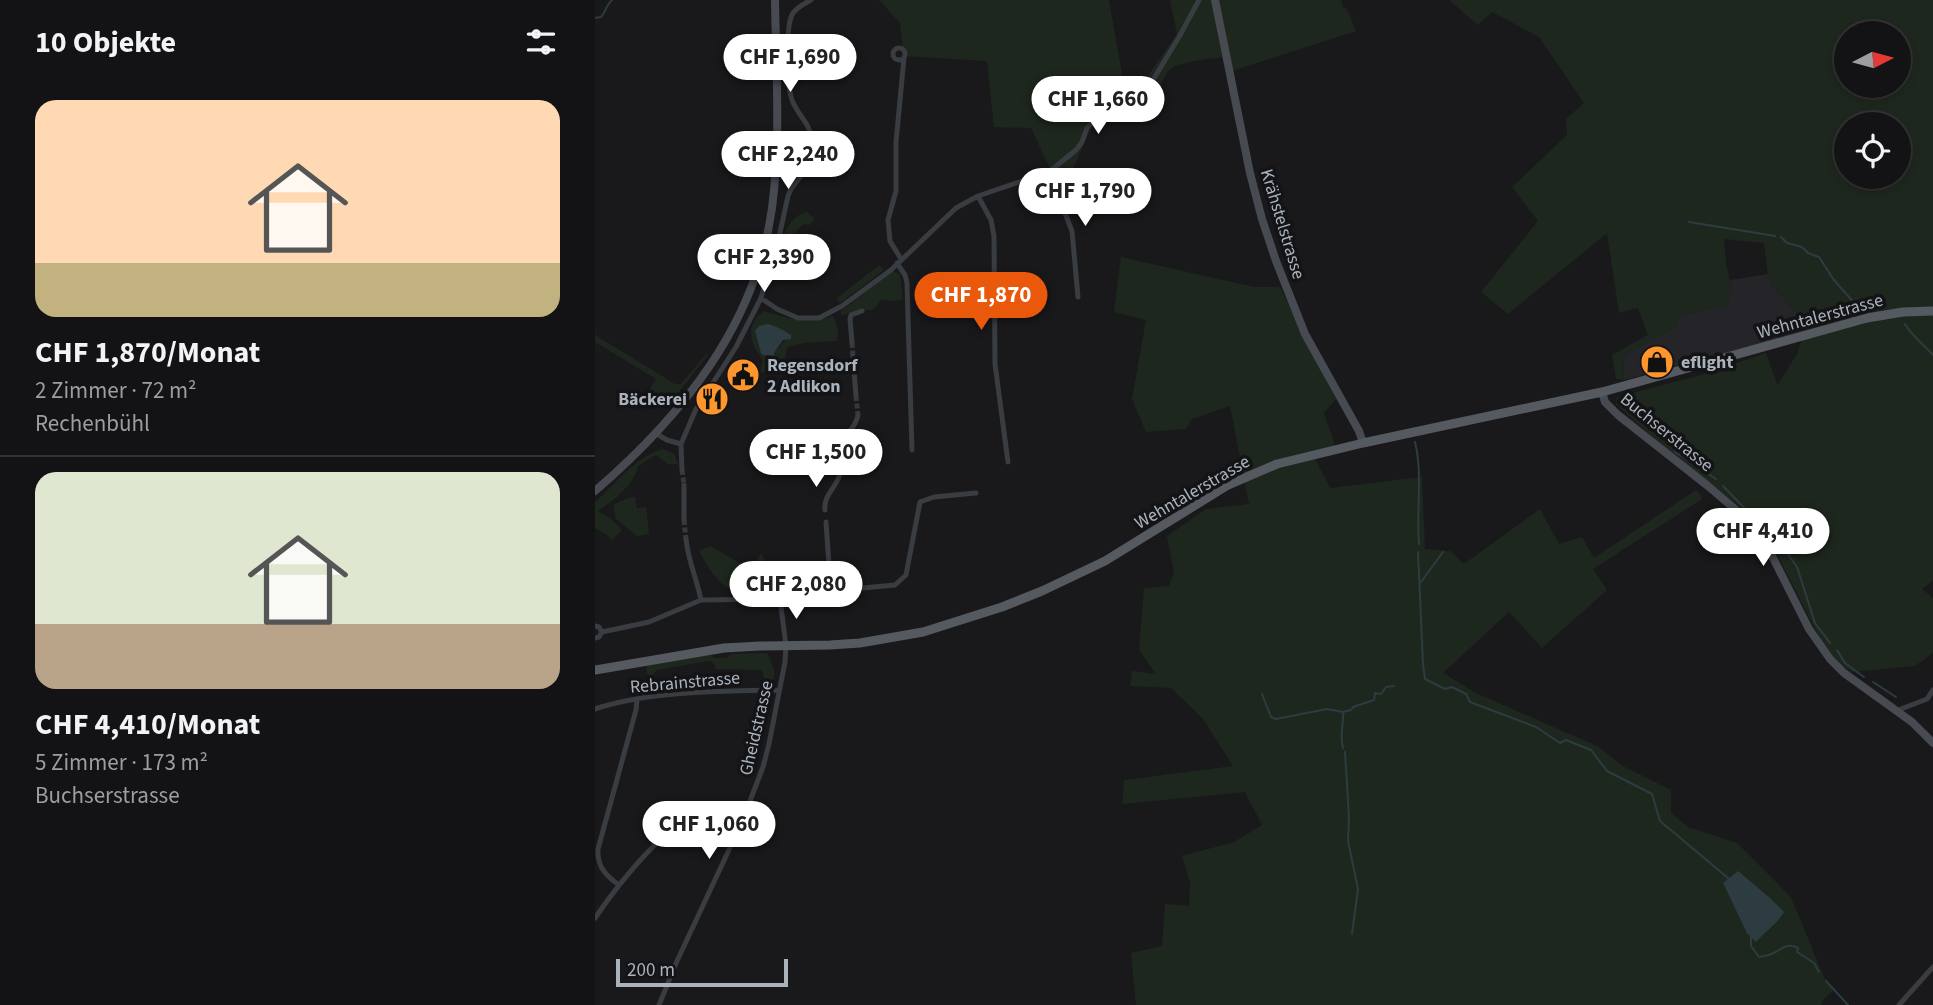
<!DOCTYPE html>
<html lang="de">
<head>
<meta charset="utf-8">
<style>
	body { margin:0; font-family:"Source Sans 3",sans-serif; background:#1c1c1e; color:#f1f3f6; height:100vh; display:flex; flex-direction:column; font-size:26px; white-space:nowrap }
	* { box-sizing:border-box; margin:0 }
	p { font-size:23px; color:#9d9ea0 }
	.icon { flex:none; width:38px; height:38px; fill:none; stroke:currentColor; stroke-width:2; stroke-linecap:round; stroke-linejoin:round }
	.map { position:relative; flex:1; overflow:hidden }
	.sheet { display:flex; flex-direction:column; background:#131315; width:595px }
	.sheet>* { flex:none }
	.needle { width:46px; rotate:84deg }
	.tools { position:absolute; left:1239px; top:21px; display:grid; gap:14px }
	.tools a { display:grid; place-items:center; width:77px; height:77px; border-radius:50%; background:#131315; box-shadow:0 4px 10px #0003,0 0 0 2px #323234; font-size:35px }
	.scale { position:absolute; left:21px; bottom:18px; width:172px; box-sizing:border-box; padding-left:7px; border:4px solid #aab3bc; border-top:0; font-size:19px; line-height:24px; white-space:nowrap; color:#aab3bc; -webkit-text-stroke:5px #141417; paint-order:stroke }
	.price { position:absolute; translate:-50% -60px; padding:0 16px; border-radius:24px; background:#fff; color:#222; font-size:23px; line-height:46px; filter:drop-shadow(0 2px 4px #0008) }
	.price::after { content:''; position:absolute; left:50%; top:42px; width:21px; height:16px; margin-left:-10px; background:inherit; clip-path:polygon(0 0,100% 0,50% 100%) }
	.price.on { background:#ea580c; color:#fff }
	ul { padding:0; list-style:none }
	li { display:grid; align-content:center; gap:14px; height:371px; padding:0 35px }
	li+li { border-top:2px solid #323234 }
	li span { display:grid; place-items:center; height:217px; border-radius:21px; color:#555 }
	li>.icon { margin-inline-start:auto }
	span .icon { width:126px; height:126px; fill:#fffc; stroke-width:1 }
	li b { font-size:30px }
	h2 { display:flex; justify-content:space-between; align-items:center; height:84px; padding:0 35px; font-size:30px }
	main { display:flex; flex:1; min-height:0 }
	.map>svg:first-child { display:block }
	.built { fill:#252529 }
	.green { fill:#1e271e; fill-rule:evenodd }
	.water { fill:#2d3c41 }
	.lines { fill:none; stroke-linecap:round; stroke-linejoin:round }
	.stream { stroke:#2d3c41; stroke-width:2 }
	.street-tunnel { stroke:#36383c; stroke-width:5; stroke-dasharray:5 2.5; stroke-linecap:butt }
	.street { stroke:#393c41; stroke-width:5 }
	.secondary { stroke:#474b51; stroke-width:8 }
	.primary { stroke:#555960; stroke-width:9 }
	.labels { text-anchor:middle; stroke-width:7; stroke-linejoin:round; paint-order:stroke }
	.street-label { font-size:18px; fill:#aab3bc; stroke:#141417 }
	.poi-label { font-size:18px; font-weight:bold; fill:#aab3bc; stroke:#141417; text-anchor:start }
</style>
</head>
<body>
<main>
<section class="sheet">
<h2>10 Objekte<svg class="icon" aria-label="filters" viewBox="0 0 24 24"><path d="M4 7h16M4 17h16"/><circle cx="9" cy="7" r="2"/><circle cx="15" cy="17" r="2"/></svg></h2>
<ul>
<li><span style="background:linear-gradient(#ffd9b3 75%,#c2b280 0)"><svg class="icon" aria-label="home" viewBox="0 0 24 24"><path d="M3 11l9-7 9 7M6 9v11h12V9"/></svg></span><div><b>CHF 1,870/Monat</b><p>2 Zimmer · 72 m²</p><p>Rechenbühl</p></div></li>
<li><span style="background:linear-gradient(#dfe7d0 70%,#b9a48a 0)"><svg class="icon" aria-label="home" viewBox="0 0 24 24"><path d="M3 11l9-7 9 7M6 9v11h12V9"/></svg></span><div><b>CHF 4,410/Monat</b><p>5 Zimmer · 173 m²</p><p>Buchserstrasse</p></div></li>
</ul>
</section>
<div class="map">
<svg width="1338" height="1005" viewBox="0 0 1338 1005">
	<rect width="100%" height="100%" fill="#19191c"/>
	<path class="built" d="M1173,274L1176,284L1207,319L1209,332L1029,380L1028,356L1083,326V316L1133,305L1136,287L1135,280Z"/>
	<path class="green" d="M284,0H514L529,86L501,96L503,111L477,172L471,194L459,177L436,128L399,127L392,61L309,56L305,23Z
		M575,0H746L748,7L752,9L761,31L637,71L634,56C622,58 585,62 577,68C569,73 566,85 563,93L552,96L550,86L531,97L530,91L550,80L582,34Z
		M854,0H1338V581L1327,589L1338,598V653L1320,666L1257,672L1235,658L1174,539L1143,505L1073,450L1021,404L1022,397L1106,375L1171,353L1182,384L1184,383L1202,354L1209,332L1207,319L1176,284L1173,274L1169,243L1129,239L1131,263L1136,287L1133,305L1084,316L1083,326L1028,356L1029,380L1021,379L1017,355L1053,335L1043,308L1024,313L1012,233L913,314L886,292L943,221L917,187L972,135L971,119L989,103L944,37L897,12L883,25ZM1251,33H1304V86H1251ZM1251,124H1304V177H1251Z
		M212,212L220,219L214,225L209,224L202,230L199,247L193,248L186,242C193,227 195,217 212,212Z
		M526,257L659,287H685L741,399L729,413L740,445L717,453L735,488L827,477L830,549L855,551L869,564L945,509L964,544L987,537L999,558L1101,490L1106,495L1107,499L998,569L1012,590L947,648L914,612L848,673L881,693L1002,746L1028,766L1076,790V813L1093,827L1142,843L1196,897L1228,975L1238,991L1228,1000L1226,1005H541L536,953L567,946L570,904L594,906L595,882L587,856L639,842L667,825L650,792L527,804L529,780L638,766L608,719L576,688L535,686L537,671L561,674L544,650L549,588L574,586L579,572L572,536L611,509L654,504L635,406L597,419L591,429L551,432L537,399L551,320L519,312Z
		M284,265L289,270L245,303L241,299Z
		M297,271L305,274L308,299L298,301L286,300L279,309L247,315L245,312Z
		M169,311C195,319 212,325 238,316L243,329L242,341L209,343L192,347L188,367L177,372H165L168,360C154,343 150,325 169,311ZM183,327L187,332L195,334L179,353L181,363L177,369L174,354L161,331Z
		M0,335L80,384H86L112,353L113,355L79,398L69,406L51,395L61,379L0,342Z
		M68,449L79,454L83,464H73L61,455L43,466C39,485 19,500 3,511L16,519L27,530L17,540L11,534L0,528V502C21,484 40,457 68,449Z
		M40,497L42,508L51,507L54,534L42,536L21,519L18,505L33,498Z
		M115,546L147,564L150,570L157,568L166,553L170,561L176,564L169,569L170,578L166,585L163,584L162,579L156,574L154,575L155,586C134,604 113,568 104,551Z
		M172,653L180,672L177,684H171L167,670L121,669L119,663L114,661L62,670L53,680L51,664L117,655L118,658H131L136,654Z"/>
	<path class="water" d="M173,324C181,326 190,331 196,335V339L188,340L179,353L181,363L177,370L170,368C172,362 177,361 174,355H168L166,353L160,331L164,326Z
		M1143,871L1175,898L1189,912C1182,924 1171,931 1161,942L1152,933L1128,883Z"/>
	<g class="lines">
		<path class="stream" d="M0,18L6,17C11,12 11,5 17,0
			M1094,222L1180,236
			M1186,237L1192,243L1207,247L1213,253L1224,257L1239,280L1261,305L1275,311
			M1310,324C1317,336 1329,345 1338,355
			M820,442C828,475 821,510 824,544
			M1079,448L1080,452L1093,460L1100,461L1105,468L1121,479
			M1128,486L1190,550L1202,567L1220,623L1235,643
			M823,552L828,664L830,679L850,689L857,687L871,694L875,702L941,727L965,743L971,740L996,750L1012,771L1057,794L1065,821L1133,878
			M826,582L848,552
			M1242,650L1250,663L1269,677
			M1278,682L1301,697
			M667,694L676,717L681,719L732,709L748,712L756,710L758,707L779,700L780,693L786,694L791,687L799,686
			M748,712C749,726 744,734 748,748
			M750,752L754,817L753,841L763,889L757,934
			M1156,936V946L1164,957C1165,957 1175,955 1176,954C1187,950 1191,942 1203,948L1202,952L1219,963L1224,972
			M1231,981L1253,1005"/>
		<path class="street-tunnel" d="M257,343L258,357
			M261,396L263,415
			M245,451L246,470
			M87,470L89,485
			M89,520L91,539"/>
		<path class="street" d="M298 54a6 6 0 1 1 12 0a6 6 0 1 1-12 0Z
			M215,144C219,125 203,117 197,100C192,86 190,25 198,13C202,8 210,3 216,0
			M181,153L204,152
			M448,175L464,198L477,231L483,297
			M383,196L396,220L399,236L400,364L413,462
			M306,259L295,241L293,220L301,191V142L309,58
			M302,263L310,275L312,283L317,450
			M166,298L182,309L203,318H224L247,306L296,270L361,208L383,196L454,172L481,150L487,142L492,128L502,118L558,80L584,37L604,0
			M257,343L255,319L256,315L267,311
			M258,357L261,396
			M60,433L72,440L86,444
			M86,444L101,409L141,347L166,298L184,237L193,196L196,189L210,171L211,160C218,159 221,154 219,148L213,144L206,146L204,152L206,158L211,160
			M86,444L87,470
			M245,451C245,436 261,430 263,415
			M89,485V520
			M230,510C228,494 244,486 246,470
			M231,522L234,565
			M91,539C93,561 102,579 106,600
			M235,575L236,591
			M0,626L4,627L7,632L4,637L0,638
			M7,632L54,622L106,600L185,599L236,591L300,585L311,575L325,502L339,497L381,493
			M0,709C55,691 126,691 184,690
			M1304,712L1306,709L1332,699L1338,690
			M24,885C10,875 2,866 3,849L41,710L42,700
			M0,918C22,886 77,813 118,809C129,808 140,811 150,816
			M64,1005L82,961L147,822L168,767L174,744L190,662L191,646L185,599
			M1304,1005L1338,967"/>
		<path class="secondary" d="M620,0L655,173L667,219L681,261L710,334L764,431L768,443
			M1007,392L1010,402L1023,415L1113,486L1147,515L1172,546L1214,629L1235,659L1249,673L1317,722L1338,743
			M0,491C87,416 161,325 177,208C186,141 181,68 180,0"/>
		<path class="primary" d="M0,670L129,648L165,646L235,645L265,643L328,632L407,607L447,591L510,561L633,485L682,464L768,443L1007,392L1272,318L1308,312L1338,311"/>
	</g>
	<defs>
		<symbol id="shop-disc" viewBox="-11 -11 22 22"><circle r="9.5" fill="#ff962d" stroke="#141417"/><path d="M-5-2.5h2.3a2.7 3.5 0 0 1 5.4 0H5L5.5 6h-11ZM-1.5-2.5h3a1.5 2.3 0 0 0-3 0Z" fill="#111"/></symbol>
		<symbol id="civic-disc" viewBox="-11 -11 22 22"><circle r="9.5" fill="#ff962d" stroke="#141417"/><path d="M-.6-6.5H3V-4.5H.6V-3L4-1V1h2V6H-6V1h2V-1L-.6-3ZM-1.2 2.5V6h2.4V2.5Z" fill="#111"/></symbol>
		<symbol id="restaurant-disc" viewBox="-11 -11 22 22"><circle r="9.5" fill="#ff962d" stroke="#141417"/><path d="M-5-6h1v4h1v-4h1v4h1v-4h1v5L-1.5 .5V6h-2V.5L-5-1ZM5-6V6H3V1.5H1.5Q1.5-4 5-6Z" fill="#111"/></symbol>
	</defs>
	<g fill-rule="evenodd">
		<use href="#shop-disc" x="1043" y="343" width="38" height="38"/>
		<use href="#civic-disc" x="129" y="356" width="38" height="38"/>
		<use href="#restaurant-disc" x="98" y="380" width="38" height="38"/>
	</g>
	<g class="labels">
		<g class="street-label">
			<text transform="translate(688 224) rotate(73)" y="6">Krähstelstrasse</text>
			<text transform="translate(1225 316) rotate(-15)" y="6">Wehntalerstrasse</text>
			<text transform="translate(1072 432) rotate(39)" y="6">Buchserstrasse</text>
			<text transform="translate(597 492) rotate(-30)" y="6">Wehntalerstrasse</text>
			<text transform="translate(90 682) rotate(-5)" y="6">Rebrainstrasse</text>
			<text transform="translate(161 728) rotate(-77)" y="6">Gheidstrasse</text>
		</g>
		<g class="poi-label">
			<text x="1086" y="368">eflight</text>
			<text x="172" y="371">Regensdorf<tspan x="172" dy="21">2 Adlikon</tspan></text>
			<text x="92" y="405" text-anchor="end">Bäckerei</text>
		</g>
	</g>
</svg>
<div class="tools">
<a><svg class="needle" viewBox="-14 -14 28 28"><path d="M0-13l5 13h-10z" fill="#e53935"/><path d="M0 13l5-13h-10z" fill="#9d9ea0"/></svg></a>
<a><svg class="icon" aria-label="locate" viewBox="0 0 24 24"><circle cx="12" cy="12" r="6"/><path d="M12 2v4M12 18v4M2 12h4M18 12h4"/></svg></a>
</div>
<div class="scale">200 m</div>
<b class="price" style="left:195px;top:94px">CHF 1,690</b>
<b class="price" style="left:503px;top:136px">CHF 1,660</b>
<b class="price" style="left:193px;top:191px">CHF 2,240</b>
<b class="price" style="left:490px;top:228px">CHF 1,790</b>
<b class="price" style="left:169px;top:294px">CHF 2,390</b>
<b class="price on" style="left:386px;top:332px">CHF 1,870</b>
<b class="price" style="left:221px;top:489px">CHF 1,500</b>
<b class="price" style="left:1168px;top:568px">CHF 4,410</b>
<b class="price" style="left:201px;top:621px">CHF 2,080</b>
<b class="price" style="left:114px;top:861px">CHF 1,060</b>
</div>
</main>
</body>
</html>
